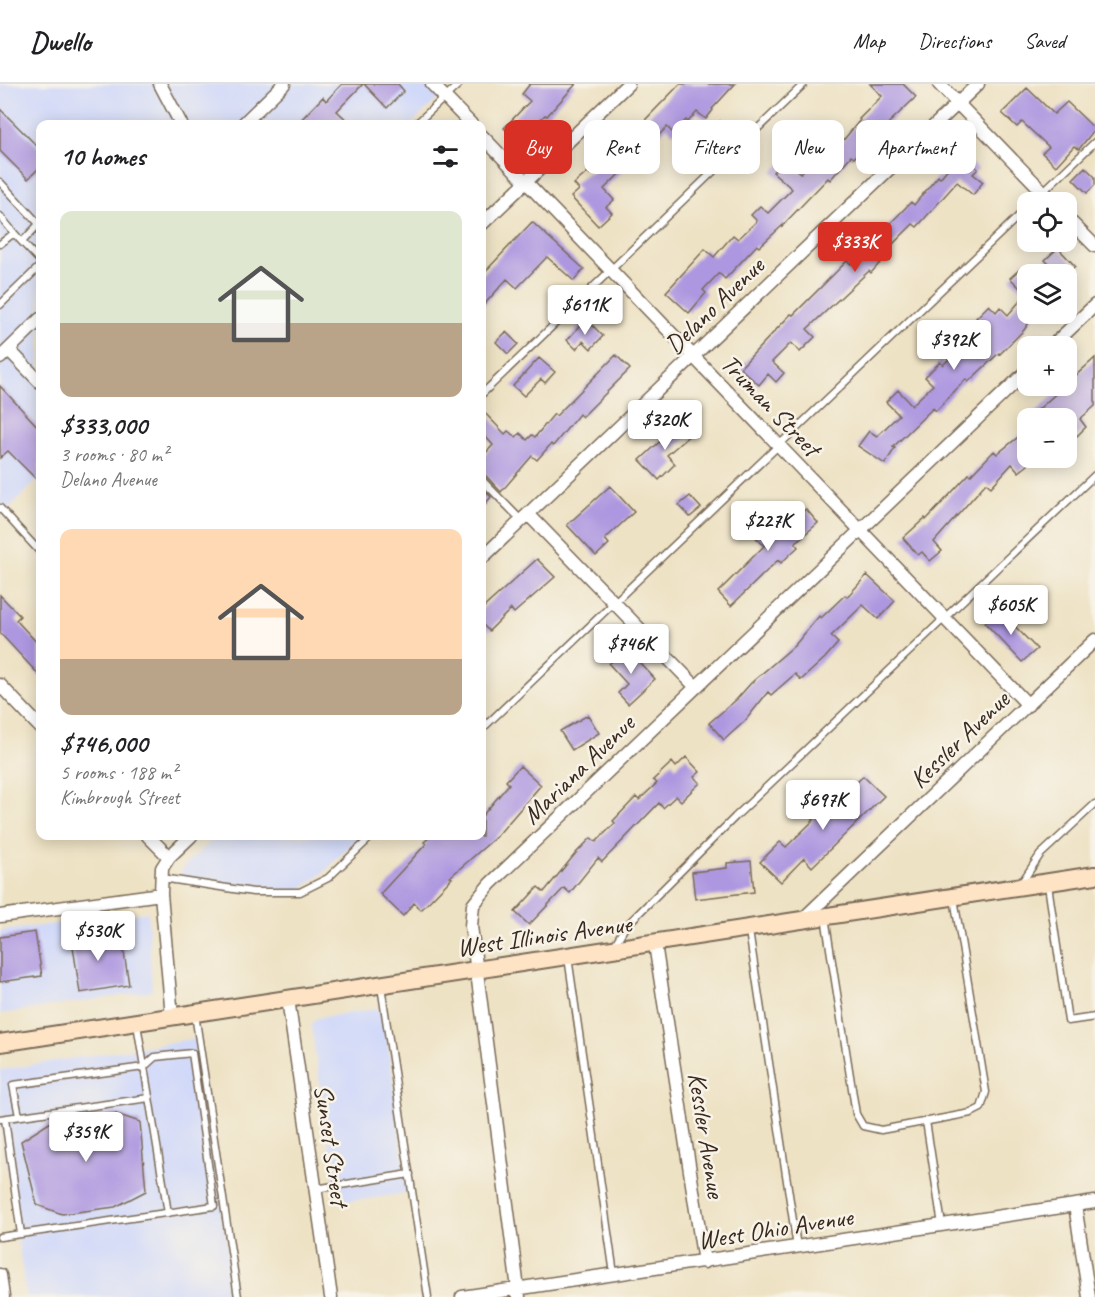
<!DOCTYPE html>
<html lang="en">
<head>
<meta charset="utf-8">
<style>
	body { margin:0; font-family:Caveat,sans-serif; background:#f6f6f6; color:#202124; height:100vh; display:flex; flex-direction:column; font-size:22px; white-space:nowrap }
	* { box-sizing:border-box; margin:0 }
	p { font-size:20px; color:#757577 }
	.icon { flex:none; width:33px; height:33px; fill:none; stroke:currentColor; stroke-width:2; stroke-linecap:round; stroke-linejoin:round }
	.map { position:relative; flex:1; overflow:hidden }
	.drawer { position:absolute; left:36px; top:36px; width:450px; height:720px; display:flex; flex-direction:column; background:#fff; border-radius:12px; box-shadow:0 3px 15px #0003 }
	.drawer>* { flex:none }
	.guide { position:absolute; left:504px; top:36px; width:501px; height:54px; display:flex; gap:12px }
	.tools { position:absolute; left:1017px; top:108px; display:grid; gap:12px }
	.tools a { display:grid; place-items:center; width:60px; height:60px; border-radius:12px; background:#fff; box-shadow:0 3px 15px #0003; font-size:30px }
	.price { position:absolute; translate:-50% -51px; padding:0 14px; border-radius:6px; background:#fff; color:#222; font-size:20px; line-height:39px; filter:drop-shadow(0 2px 3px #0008) }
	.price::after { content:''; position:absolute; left:50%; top:36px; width:18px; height:14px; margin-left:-9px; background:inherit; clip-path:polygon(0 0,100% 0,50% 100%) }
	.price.active { background:#d93025; color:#fff }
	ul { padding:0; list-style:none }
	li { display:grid; align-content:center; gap:12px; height:318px; padding:0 24px }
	li span { display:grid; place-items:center; height:186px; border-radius:12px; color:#555 }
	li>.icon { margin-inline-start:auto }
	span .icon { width:108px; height:108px; fill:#fffc; stroke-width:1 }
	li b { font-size:26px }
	h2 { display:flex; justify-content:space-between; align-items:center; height:72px; padding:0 24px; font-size:26px }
	.pill { padding:0 21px; border-radius:12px; background:#fff; box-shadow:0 3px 15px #0003; font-size:21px; line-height:54px }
	.pill.active { background:#d93025; color:#fff }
	header { display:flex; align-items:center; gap:36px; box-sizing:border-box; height:84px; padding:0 30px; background:#fff; border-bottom:2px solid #e0e0e0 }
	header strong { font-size:28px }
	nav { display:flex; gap:33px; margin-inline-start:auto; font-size:21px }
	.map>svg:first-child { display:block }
	.built { fill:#d1d9f9 }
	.building { fill:#ad97e0 }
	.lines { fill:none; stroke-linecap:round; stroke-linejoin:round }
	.service-casing { stroke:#7a6a58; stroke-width:9 }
	.minor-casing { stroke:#7a6a58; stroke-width:15 }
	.secondary-casing { stroke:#7a6a58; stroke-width:20 }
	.service { stroke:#fff; stroke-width:6 }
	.minor { stroke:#fff; stroke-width:12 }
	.secondary { stroke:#fee4c5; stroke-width:16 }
	.labels { text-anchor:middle; stroke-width:5; stroke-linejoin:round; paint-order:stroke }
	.street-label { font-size:26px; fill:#3b2a1e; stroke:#f7f3e8 }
</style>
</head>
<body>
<header>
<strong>Dwello</strong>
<nav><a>Map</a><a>Directions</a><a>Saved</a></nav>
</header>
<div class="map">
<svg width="1095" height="1213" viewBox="0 0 1095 1213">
	<rect width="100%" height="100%" fill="#f7f3e8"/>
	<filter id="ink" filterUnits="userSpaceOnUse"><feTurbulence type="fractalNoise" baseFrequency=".0167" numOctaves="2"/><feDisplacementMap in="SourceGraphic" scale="12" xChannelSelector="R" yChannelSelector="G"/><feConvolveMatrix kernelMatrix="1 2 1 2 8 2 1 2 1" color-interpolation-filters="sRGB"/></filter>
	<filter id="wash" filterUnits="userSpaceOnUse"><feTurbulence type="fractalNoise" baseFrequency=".008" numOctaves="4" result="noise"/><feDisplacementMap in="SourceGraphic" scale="24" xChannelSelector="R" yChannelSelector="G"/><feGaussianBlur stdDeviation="1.35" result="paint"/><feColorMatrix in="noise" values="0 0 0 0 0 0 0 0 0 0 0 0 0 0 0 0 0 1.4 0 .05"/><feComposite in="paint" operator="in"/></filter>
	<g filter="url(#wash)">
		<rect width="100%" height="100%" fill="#eee2c4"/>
		<path class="built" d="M0,0H434L443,10L411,40H40V394L0,433Z
			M217,752H360L323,789L299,806L284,807L181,793L182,786L187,779Z
			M148,828L152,907L0,930V847Z
			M383,924L408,1109L337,1119L311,940L317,934Z
			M197,954L235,1213H26L0,1034V986Z"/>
		<g id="blocks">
			<path class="building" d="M342,0H363L337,27L351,40H297L323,13L326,17Z
				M364,0H398L404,7L387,24Z
				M530,0H576L547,32L545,31L518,58L504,44L530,17L522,10Z
				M680,0H735L712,25L713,26L706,35L697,28L688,38L686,36L673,49L667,43L604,105L614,116L606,123L612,129L598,142L571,113L579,106L574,100L588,88L590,90L613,66L615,67Z
				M870,0H903L916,13L875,52L874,51L854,74L851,72L830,96L828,94L783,141L759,163L757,161L725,195L719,189L703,206L706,209L689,229L666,208L705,165L714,173L733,151L738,155L757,137L751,131L760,122L768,129L792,105L773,88L785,75L801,89L820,68L826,72L833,63L836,65L860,36L859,35L882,12Z
				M1027,4L1054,30L1067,18L1095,45L1079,65L1074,62L1056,82L1042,69L1049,63L1022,38L1017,43L1002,29Z
				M0,25L40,65V83L28,95L0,67Z
				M720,37L733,51L715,69L701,55Z
				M960,70L978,85L973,90L983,98L973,111L957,98L917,143L913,140L885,168L888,170L871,189L869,187L807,245L815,253L800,268L791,259L772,278L784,289L776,298L768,290L759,301L740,284L791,230L793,231L847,177L851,180L911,118L914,121L938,92L940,94Z
				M1085,83L1095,93V101L1087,109L1073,95Z
				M532,138L584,185L574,197L547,173L517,204L507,195L482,223V191Z
				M1058,164L1075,182L1067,190H1047L1053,184L1045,176Z
				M1021,184L1028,190V230H1035L1024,246L1000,270L999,269L968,298L966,295L936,327L933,324L893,363L895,364L885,380L858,362L869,347L877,352L899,331L886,318L898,306L912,321L933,301L925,293L940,278L943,281L977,248L983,240L976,234L989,221L996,228L1000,223L1008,231L1026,210L1010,194Z
				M586,235L603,252L591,265L583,257L576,265L567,256Z
				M506,248L518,260L508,270L496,258Z
				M616,271L630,285L582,333L579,330L553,362L551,360L537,376L532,372L501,408L486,392L482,391V373L493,361L482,349V326L505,350L508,347L516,353L520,349L527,356L532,351L535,353L554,330L556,332Z
				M539,274L555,288L545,299L541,295L524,312L513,302Z
				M1095,274V322L1080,335L1086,343L1077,352L1066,341V334H1029Z
				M0,302L40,345V399L8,367L0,374Z
				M682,337L692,349L667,371L675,380L659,396L640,376Z
				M1028,345V381L1019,388L1012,380L991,403L986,399L934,458L942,467L930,477L922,468L918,471L903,454L925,434L926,436L969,390L971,391L994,367L997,370Z
				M610,402L634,428L605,455L609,460L596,472L567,441Z
				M482,403L491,413L482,424Z
				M690,412L701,424L690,433L679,421Z
				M806,425L818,439L795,459L798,463L781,479L778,476L731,522L718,508L764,462L749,446L766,430L781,445Z
				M537,475L555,493L514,529L511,525L489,547L482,540V525Z
				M867,491L895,517L878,535L863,521L831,552L838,559L825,574L801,596L795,590L771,611L768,608L745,637L724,656L709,639L736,616L751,599L795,561L819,532L821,534L845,511L847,513Z
				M0,511L20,532L16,536L40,562V592L0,549Z
				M999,526L1037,565L1022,578L985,539Z
				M626,564L655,595L628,620L618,609L627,600L609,580Z
				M588,631L599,649L572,666L560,647Z
				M686,673L700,688L694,693L700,699L681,717L676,712L663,724L659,719L602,778L598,774L570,809L564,804L529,841L515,828L538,803L544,808L576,769L591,754L596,758L615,739L613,737L636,713L639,716L657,699L653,696L672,678L676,683Z
				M520,682L541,701L497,752L450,793L452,794L421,826L414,819L403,832L380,810L426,760L424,758L431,752H482V732L509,700L506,697Z
				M863,692L884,712L812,783L804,774L781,798L760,778L780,758L786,763L814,736L812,734L822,722L834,732L848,717L843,713Z
				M751,777L754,808L695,815L692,788L727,784V779Z
				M102,843L105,863L123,861L129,901L80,909L71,849Z
				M35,848L42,892L0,898V853Z
				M116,1030L140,1038L146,1107L115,1123L62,1130L37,1121L21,1057L51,1038Z"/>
		</g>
	</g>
	<g filter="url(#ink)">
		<use href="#blocks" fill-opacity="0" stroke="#7a6a58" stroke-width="1.5"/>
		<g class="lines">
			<defs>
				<path id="service" d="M416,40L459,0
					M0,98L40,141
					M1032,118L1095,58
					M0,132L14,149
					M39,140L22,158L40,177
					M0,160L14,149L22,158
					M0,221L40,182
					M482,310L804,0
					M482,396L521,436
					M0,424L40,468
					M482,645L1028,123
					M162,794L253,808H300L328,794L372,752
					M1022,798L1040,771L1095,720
					M1048,801L1068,937L1095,933
					M825,833L856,1030L863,1042L881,1046L971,1029L981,1024L986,1008L954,814
					M749,847L797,1163
					M614,862L625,843L735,733L1095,391
					M568,873L614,1190
					M381,902L428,1213
					M195,930L238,1213
					M137,940L168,1129
					M0,1035L149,1014
					M5,1035L21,1150
					M926,1037L942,1141
					M315,1105L410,1090
					M0,1153L214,1122L192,969L155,973L144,983L13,1001L19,1032"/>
				<path id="minor" d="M160,0L181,40
					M432,0L471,40
					M939,0L1053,118
					M243,40L284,0
					M482,52L1028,621
					M1066,133L1095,162
					M482,140L628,0
					M1052,262L1095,221
					M9,266L40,298
					M0,274L40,235
					M528,430L696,603
					M482,474L978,0
					M0,601L40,643
					M148,752L169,773L162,784L161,810L172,933
					M169,773L191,752
					M0,832L161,810
					M802,836L1095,556
					M655,860L704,1178
					M288,915L331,1213
					M1075,1121L1089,1213
					M0,1191L3,1213
					M462,1213L1095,1118
					M519,1213L471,842L473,821L490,800L1028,286"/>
				<path id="secondary" d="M0,959L1095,791"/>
			</defs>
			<use href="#service" class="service-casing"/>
			<use href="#minor" class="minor-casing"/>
			<use href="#secondary" class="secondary-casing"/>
			<use href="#service" class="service"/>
			<use href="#minor" class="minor"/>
			<use href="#secondary" class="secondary"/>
		</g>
	</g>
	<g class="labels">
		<g class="street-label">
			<text transform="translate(714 221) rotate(-44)" y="9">Delano Avenue</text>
			<text transform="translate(771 321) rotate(46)" y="9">Truman Street</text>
			<text transform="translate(959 655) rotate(-44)" y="9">Kessler Avenue</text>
			<text transform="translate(578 685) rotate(-44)" y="9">Mariana Avenue</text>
			<text transform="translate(544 851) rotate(-8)" y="9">West Illinois Avenue</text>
			<text transform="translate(707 1051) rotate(81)" y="9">Kessler Avenue</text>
			<text transform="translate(332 1061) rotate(82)" y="9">Sunset Street</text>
			<text transform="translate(775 1144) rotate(-9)" y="9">West Ohio Avenue</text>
		</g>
	</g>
</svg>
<div class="tools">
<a><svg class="icon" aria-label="locate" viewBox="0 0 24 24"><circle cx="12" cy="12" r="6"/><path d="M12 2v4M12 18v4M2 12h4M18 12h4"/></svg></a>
<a><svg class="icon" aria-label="layers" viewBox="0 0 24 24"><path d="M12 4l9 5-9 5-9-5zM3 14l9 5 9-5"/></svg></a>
<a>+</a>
<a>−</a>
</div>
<b class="price active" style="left:855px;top:189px">$333K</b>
<b class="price" style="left:585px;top:252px">$611K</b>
<b class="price" style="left:954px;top:287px">$392K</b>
<b class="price" style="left:665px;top:367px">$320K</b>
<b class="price" style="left:768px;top:468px">$227K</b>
<b class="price" style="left:1011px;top:552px">$605K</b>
<b class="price" style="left:631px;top:591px">$746K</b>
<b class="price" style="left:823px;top:747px">$697K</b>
<b class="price" style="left:98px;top:878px">$530K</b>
<b class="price" style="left:86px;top:1079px">$359K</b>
<div class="guide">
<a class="pill active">Buy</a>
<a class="pill">Rent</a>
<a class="pill">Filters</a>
<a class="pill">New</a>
<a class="pill">Apartment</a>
</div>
<section class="drawer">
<h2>10 homes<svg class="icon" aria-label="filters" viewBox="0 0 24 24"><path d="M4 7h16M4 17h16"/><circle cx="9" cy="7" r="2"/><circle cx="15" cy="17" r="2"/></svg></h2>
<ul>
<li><span style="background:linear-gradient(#dfe7d0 60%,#b9a48a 0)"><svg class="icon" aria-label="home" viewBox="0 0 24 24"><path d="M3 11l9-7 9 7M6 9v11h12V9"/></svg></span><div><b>$333,000</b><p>3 rooms · 80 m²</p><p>Delano Avenue</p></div></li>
<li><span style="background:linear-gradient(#ffd9b3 70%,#b9a48a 0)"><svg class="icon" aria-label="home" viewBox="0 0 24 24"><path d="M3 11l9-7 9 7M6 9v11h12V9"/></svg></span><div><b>$746,000</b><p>5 rooms · 188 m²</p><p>Kimbrough Street</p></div></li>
</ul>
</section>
</div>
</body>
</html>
